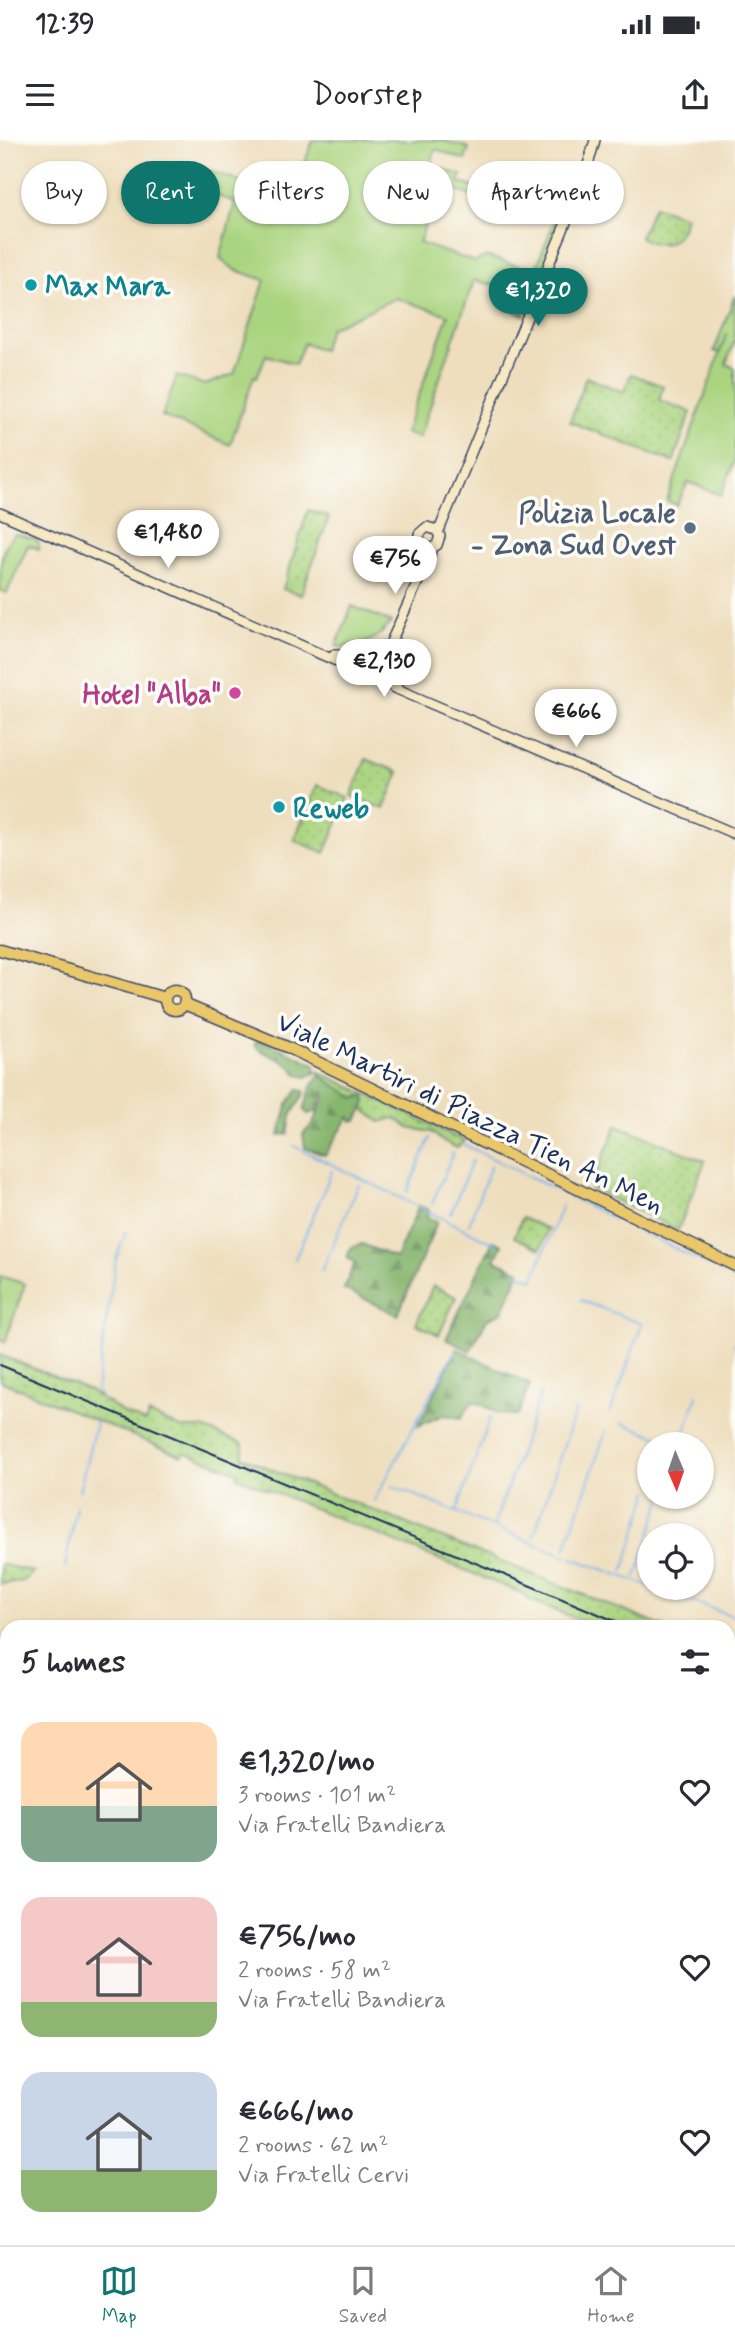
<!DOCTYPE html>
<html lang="en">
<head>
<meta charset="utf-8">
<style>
	body { margin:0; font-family:Mynerve,sans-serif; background:#f7f7f7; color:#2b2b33; height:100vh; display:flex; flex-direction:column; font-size:26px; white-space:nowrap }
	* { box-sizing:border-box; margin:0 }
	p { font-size:23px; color:#7c7c81 }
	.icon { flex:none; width:38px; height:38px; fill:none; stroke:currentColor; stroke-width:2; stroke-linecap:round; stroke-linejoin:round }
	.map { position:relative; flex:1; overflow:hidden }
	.side { position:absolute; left:0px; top:1480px; width:735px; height:625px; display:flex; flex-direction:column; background:#fff; border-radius:21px 21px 0 0; box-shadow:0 2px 5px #0004 }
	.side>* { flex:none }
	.hud { position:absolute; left:21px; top:21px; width:693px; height:63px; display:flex; gap:14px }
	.needle { width:46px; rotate:178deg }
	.buttons { position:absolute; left:637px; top:1292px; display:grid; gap:14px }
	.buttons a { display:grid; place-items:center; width:77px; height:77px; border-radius:50%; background:#fff; box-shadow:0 2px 5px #0004; font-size:35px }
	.price { position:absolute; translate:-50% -60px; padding:0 16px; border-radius:24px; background:#fff; color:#222; font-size:23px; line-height:46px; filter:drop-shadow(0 2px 4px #0008) }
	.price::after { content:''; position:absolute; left:50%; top:42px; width:21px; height:16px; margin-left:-10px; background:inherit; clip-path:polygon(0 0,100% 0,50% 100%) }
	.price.on { background:#0f766e; color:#fff }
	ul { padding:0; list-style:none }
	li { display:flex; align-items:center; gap:21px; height:175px; padding:0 21px }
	li span { display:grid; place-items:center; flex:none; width:196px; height:140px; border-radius:21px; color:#555 }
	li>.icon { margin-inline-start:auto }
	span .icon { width:84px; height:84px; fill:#fffc; stroke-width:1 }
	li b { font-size:30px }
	h2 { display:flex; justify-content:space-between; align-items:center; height:84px; padding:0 21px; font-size:30px }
	.chip { padding:0 24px; border-radius:32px; background:#fff; box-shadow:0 2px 5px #0004; font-size:24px; line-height:63px }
	.chip.on { background:#0f766e; color:#fff }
	.status { display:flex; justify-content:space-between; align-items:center; height:49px; padding:0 35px; background:#fff; direction:ltr }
	.status svg { height:19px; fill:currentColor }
	header { display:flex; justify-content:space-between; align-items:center; height:91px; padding:0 21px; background:#fff; font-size:32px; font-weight:600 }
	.tabs { display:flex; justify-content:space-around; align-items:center; height:98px; border-top:2px solid #e1e1e2; background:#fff; font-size:19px; color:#7c7c81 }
	.tabs a { display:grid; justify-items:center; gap:4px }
	.tabs .on { color:#0f766e }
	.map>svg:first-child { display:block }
	.grass { fill:url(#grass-dots); stroke:#62826e; stroke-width:2 }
	.forest { fill:url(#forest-firs); stroke:#517266; stroke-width:2 }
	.park { fill:#aad47f; stroke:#62826e; stroke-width:2 }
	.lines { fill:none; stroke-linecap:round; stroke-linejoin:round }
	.stream { stroke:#7ab3ea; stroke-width:2 }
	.secondary-casing { stroke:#3b496c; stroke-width:12 }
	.primary-casing { stroke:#3b496c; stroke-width:13 }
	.secondary { stroke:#f7e9c3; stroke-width:9 }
	.primary { stroke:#eac769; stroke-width:10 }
	.rail { stroke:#1b2f5e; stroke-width:2 }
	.culture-dot { fill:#0f9aa8; stroke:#fdfcf7; stroke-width:2.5 }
	.service-dot { fill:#5c6f8a; stroke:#fdfcf7; stroke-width:2.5 }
	.hotel-dot { fill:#d1479c; stroke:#fdfcf7; stroke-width:2.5 }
	.labels { text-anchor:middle; stroke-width:7; stroke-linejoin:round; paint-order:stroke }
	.culture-label { font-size:28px; font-weight:bold; fill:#0d838f; stroke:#fdfcf7; text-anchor:start }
	.service-label { font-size:28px; font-weight:bold; fill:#4e5e75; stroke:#fdfcf7; text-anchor:end }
	.hotel-label { font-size:28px; font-weight:bold; fill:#b23c85; stroke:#fdfcf7; text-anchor:end }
	.street-label { font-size:28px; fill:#1b2f5e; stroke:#fdfcf7 }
</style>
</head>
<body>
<div class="status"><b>12:39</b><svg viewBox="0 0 49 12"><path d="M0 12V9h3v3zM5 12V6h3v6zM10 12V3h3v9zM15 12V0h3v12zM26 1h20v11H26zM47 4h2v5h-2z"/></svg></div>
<header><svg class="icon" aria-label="menu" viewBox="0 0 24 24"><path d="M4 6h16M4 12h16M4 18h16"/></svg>Doorstep<svg class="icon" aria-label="share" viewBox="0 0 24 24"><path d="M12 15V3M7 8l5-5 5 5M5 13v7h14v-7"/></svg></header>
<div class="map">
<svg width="735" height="2105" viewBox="0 0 735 2105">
	<defs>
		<pattern id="grass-dots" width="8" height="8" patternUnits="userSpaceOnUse" patternTransform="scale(1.75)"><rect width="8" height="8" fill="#aad47f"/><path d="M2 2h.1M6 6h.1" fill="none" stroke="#92b670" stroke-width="1.8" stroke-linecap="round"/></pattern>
		<pattern id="forest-firs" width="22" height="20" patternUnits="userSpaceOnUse" patternTransform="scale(1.75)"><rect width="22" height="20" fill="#87b66e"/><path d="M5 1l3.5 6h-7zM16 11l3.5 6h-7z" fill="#6e945e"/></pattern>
	</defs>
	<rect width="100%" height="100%" fill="#fdfcf7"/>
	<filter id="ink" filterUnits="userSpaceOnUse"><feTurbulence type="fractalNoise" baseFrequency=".0143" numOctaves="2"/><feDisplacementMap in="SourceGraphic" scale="14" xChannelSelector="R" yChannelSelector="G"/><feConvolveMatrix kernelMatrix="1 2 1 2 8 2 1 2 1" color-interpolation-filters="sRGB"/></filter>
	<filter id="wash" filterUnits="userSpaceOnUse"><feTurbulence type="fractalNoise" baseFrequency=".00686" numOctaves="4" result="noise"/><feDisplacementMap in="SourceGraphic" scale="28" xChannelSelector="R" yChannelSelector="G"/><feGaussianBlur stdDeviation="1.57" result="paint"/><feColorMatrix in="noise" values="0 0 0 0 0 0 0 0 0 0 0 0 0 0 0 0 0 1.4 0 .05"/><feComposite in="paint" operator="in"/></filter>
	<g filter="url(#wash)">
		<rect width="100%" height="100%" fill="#eedebd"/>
		<path class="grass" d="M654,66L686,77C679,103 663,111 640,97Z
			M631,234L663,246L659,260L691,272L673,322L570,282L586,237L624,252Z
			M308,370L329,377L301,455L283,449Z
			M366,619L399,632L384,669L351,656Z
			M317,645L348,658L325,713L294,700Z
			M315,930L465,1001L457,1008L442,1001L432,992L409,988L395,978L380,982L363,969L366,961L361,956L355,958L333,946Z
			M617,985L705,1021L678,1090L590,1048Z
			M522,1078L548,1089L540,1109L514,1097Z
			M433,1146L456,1157L439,1195L416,1184Z
			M0,1215L90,1251L125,1274L145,1282L149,1274L181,1288H203L243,1304V1317L268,1328L664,1487H596L525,1458L526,1455L237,1337L238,1332L184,1312L182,1316L0,1241Z
			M0,1424L34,1432L23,1441L0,1444Z
			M728,1823L735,1828V1989L728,1983Z"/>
		<path class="forest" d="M258,899L315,924V933L306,937L297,934C284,916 269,919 254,905Z
			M319,935L355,958L365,956V965L357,980L351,981L349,977L325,1015L305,1008L303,994L312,985L325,957L323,952L316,971L308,974L304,970L312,945Z
			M298,949L305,952L291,976L288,994L279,995L288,964Z
			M419,1066L429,1070L427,1077L437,1082L398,1175L344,1149L355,1122L347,1118L351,1108L362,1104L396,1118Z
			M493,1101L502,1105L495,1120L520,1131L502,1172L487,1179L470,1211L446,1199Z
			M457,1209L530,1244L518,1275C488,1277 491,1263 472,1262L461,1278L443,1275L418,1286Z"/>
		<path class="park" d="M313,0H443L469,8L465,20L435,9L431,25L461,35L459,42L498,56L495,64L439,45L419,103L475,122L486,116L535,131L555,79L562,82L524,175L515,172L505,148L474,140L419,298L405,293L448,175L396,158L330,188L322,210L304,203L295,224L266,215L257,237L254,236L230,305L162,276L177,236L205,245L234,234L265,140L235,130L220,118L235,62L200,50L208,30L292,59Z
			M735,155V200L726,224L735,228V320L721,355L688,342L677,365L667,361L727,193L719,213L714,211Z
			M15,394L38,400L39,409L28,405L7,453L0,450C0,428 0,406 15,394Z
			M352,466L391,482C379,500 357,509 336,506Z
			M0,1136L25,1144L5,1202L0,1200Z"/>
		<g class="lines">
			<path class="stream" d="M465,1005L735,1138
				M294,1006L497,1105
				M407,1052L430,998
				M432,1064L453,1013
				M451,1073L473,1019
				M469,1084L491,1025
				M295,1119L332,1031
				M321,1132L359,1044
				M516,1132L533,1140L562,1065
				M580,1160L642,1184L610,1274
				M735,1203V1207
				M102,1259L96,1249L116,1119L126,1092
				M622,1283L666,1300L664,1304
				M681,1304L697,1255
				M392,1346L568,1417
				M79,1351L96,1283
				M374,1361L454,1212
				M457,1370L491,1276
				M494,1385L541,1253
				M650,1395L663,1356
				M533,1398L576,1269
				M565,1409L606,1291
				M572,1418L649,1446
				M65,1427L76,1367
				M623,1432L649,1351
				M636,1437L649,1398
				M653,1447L735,1477
				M728,1736L735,1728
				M608,2098L619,2105"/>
		</g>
	</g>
	<g filter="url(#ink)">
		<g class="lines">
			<defs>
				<path id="secondary" d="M0,373L334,520L361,529L397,549L735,694
					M438,393L584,39L595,0
					M421,406L430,409L437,405L440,396L436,390L427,387L419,394L422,427
					M334,515L376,514L398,544
					M382,522L433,408"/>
				<path id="primary" d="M0,810L165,858
					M165 860a10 10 0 1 1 20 0a10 10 0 1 1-20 0Z
					M184,864L287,907L735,1126"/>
			</defs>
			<use href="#secondary" class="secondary-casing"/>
			<use href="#primary" class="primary-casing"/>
			<use href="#secondary" class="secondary"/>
			<use href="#primary" class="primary"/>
			<path class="rail" d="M0,1225L632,1488
				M728,1531L735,1534"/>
		</g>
	</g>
	<g class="culture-dot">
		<circle cx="31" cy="145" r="7"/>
		<circle cx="279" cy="667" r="7"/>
	</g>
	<circle class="service-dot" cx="690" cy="388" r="7"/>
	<circle class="hotel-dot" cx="235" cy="553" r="7"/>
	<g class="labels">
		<g class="culture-label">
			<text x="45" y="155">Max Mara</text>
			<text x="293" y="677">Reweb</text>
		</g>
		<g class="service-label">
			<text x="676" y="382">Polizia Locale<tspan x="676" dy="32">- Zona Sud Ovest</tspan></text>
		</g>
		<g class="hotel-label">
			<text x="221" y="563">Hotel "Alba"</text>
		</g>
		<g class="street-label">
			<text transform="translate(471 972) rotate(26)" y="10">Viale Martiri di Piazza Tien An Men</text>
		</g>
	</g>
</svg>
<div class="buttons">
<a><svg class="needle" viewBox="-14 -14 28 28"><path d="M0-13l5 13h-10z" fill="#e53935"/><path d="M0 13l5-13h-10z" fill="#7c7c81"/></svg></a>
<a><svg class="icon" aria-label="locate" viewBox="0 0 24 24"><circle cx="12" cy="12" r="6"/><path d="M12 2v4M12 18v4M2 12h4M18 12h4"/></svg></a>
</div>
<b class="price on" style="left:538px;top:188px">€1,320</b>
<b class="price" style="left:168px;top:430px">€1,480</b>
<b class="price" style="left:395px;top:456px">€756</b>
<b class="price" style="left:384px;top:559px">€2,130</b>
<b class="price" style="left:576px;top:609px">€666</b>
<div class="hud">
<a class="chip">Buy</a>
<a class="chip on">Rent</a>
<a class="chip">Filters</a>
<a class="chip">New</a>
<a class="chip">Apartment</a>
</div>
<section class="side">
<h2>5 homes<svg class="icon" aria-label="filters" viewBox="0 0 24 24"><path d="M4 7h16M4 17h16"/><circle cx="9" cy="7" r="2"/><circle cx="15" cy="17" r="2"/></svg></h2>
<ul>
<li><span style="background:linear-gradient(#ffd9b3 60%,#7fa58c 0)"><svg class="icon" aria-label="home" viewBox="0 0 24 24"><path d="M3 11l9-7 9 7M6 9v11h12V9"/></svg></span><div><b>€1,320/mo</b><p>3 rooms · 101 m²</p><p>Via Fratelli Bandiera</p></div><svg class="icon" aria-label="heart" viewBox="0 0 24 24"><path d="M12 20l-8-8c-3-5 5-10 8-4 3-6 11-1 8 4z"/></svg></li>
<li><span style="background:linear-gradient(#f6c9c9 75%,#8fb573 0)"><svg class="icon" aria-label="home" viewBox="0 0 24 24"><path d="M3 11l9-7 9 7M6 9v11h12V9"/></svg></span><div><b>€756/mo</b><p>2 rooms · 58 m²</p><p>Via Fratelli Bandiera</p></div><svg class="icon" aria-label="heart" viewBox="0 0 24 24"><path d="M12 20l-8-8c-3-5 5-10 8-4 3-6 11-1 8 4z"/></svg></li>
<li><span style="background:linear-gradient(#c9d6e8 70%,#8fb573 0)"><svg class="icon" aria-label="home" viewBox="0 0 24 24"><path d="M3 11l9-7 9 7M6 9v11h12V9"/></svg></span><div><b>€666/mo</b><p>2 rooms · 62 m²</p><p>Via Fratelli Cervi</p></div><svg class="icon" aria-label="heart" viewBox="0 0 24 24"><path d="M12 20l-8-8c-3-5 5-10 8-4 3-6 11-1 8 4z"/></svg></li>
</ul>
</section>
</div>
<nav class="tabs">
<a class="on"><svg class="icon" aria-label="map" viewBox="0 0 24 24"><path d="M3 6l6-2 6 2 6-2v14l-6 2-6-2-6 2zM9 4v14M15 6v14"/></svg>Map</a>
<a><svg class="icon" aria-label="saved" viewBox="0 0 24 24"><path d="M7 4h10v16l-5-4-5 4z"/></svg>Saved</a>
<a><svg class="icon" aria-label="home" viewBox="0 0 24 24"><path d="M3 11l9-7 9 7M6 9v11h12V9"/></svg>Home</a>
</nav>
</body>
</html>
